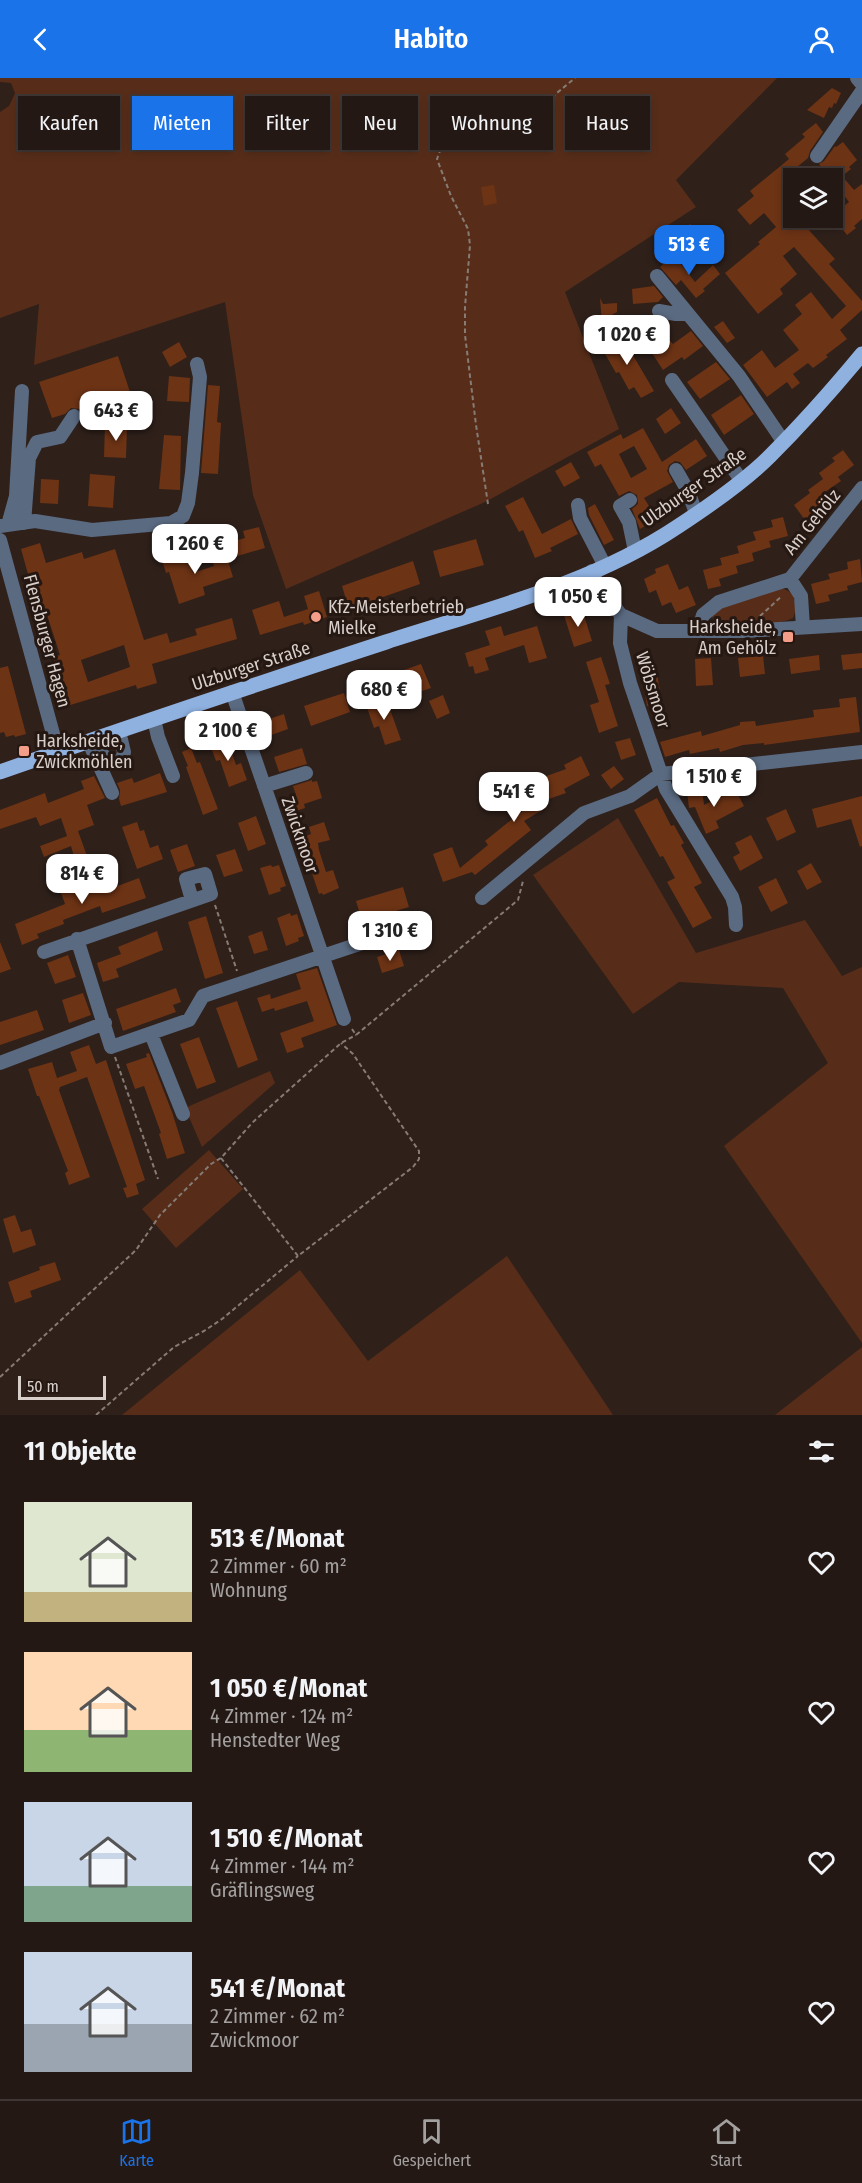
<!DOCTYPE html>
<html lang="de">
<head>
<meta charset="utf-8">
<style>
	body { margin:0; font-family:"Fira Sans Condensed",sans-serif; background:#2b211d; color:#f1f3f6; height:100vh; display:flex; flex-direction:column; font-size:22px; white-space:nowrap }
	* { box-sizing:border-box; margin:0 }
	p { font-size:20px; color:#a3a0a0 }
	.icon { flex:none; width:33px; height:33px; fill:none; stroke:currentColor; stroke-width:2; stroke-linecap:round; stroke-linejoin:round }
	.map { position:relative; height:1337px; overflow:hidden }
	.panel { display:flex; flex-direction:column; background:#231814; flex:1 }
	.panel>* { flex:none }
	.top-card { position:absolute; left:18px; top:18px; width:826px; height:54px; display:flex; gap:12px }
	.controls { position:absolute; left:783px; top:90px; display:grid; gap:12px }
	.controls a { display:grid; place-items:center; width:60px; height:60px; border-radius:0px; background:#231814; box-shadow:0 3px 9px #0003,0 0 0 2px #403734; font-size:30px }
	.scale { position:absolute; left:18px; bottom:15px; width:88px; box-sizing:border-box; padding-left:6px; border:3px solid #d9cfca; border-top:0; font-size:16px; line-height:21px; white-space:nowrap; color:#d9cfca; -webkit-text-stroke:4px #251711; paint-order:stroke }
	.price { position:absolute; translate:-50% -51px; padding:0 14px; border-radius:12px; background:#fff; color:#222; font-size:20px; line-height:39px; filter:drop-shadow(0 2px 3px #0008) }
	.price::after { content:''; position:absolute; left:50%; top:36px; width:18px; height:14px; margin-left:-9px; background:inherit; clip-path:polygon(0 0,100% 0,50% 100%) }
	.price.selected { background:#1a73e8; color:#fff }
	ul { padding:0; list-style:none }
	li { display:flex; align-items:center; gap:18px; height:150px; padding:0 24px }
	li span { display:grid; place-items:center; flex:none; width:168px; height:120px; border-radius:0px; color:#555 }
	li>.icon { margin-inline-start:auto }
	span .icon { width:72px; height:72px; fill:#fffc; stroke-width:1 }
	li b { font-size:26px }
	h2 { display:flex; justify-content:space-between; align-items:center; height:72px; padding:0 24px; font-size:26px }
	.chip { padding:0 21px; border-radius:0px; background:#231814; box-shadow:0 3px 9px #0003,0 0 0 2px #403734; font-size:21px; line-height:54px }
	.chip.selected { background:#1a73e8; color:#fff }
	header { display:flex; justify-content:space-between; align-items:center; height:78px; padding:0 24px; background:#1a73e8; color:#fff; font-size:27px; font-weight:600 }
	.menu { display:flex; justify-content:space-around; align-items:center; height:84px; border-top:2px solid #403734; background:#231814; font-size:16px; color:#a3a0a0 }
	.menu a { display:grid; justify-items:center; gap:3px }
	.menu .selected { color:#1a73e8 }
	.map>svg:first-child { display:block }
	.green { fill:#572d19 }
	.building { fill:#6d3315; fill-rule:evenodd }
	.lines { fill:none; stroke-linecap:round; stroke-linejoin:round }
	.path { stroke:#877b75; stroke-width:2; stroke-dasharray:4.5 3; stroke-linecap:butt }
	.minor { stroke:#5a6a81; stroke-width:14 }
	.major { stroke:#8fb1e0; stroke-width:15 }
	.poi-dot { fill:#f49e89; stroke:#251711; stroke-width:2 }
	.labels { text-anchor:middle; stroke-width:6; stroke-linejoin:round; paint-order:stroke }
	.street-label { font-size:18px; fill:#d9cfca; stroke:#251711 }
	.poi-label { font-size:18px; fill:#d9cfca; stroke:#251711; text-anchor:start }
</style>
</head>
<body>
<header><svg class="icon" aria-label="back" viewBox="0 0 24 24"><path d="M15 5l-7 7 7 7"/></svg>Habito<svg class="icon" aria-label="person" viewBox="0 0 24 24"><circle cx="12" cy="8" r="4"/><path d="M4 21q1-7 8-7t8 7"/></svg></header>
<div class="map">
<svg width="862" height="1337" viewBox="0 0 862 1337">
	<rect width="100%" height="100%" fill="#2f201a"/>
	<path class="green" d="M0,0H777L676,102L696,129L565,214L619,351L485,424L286,511L253,417L225,224L34,287L39,226L0,240V34L9,28L15,15L11,5L0,4Z
		M781,510C796,514 799,526 793,540C771,550 739,545 714,544L712,538L724,529Z
		M618,740L696,875L805,842L842,898L862,889V1265L724,1068L828,985L783,910L679,904L633,936L533,797Z
		M270,993L275,1005L202,1069L185,1030Z
		M209,1072L243,1111L176,1170L142,1131Z
		M507,1178L613,1337H122L300,1192L368,1283Z
		M862,1269V1337H775Z"/>
	<path class="building" d="M832,10L841,15L836,26L834,25L832,30L829,29L824,40L807,32Z
		M816,45L823,54L810,73L808,80L796,90L805,100H792L781,110L794,124V140H798L835,181L829,186L862,223V232L840,252L847,261L826,277L828,279L813,290L808,285L793,296L800,305L792,311L787,304L767,319L743,287L762,272L775,290L799,272L783,252L802,236L795,227L811,214L832,241L846,228L794,169L783,178L797,196L780,211L783,216L758,236L725,195L760,166L758,164L776,149L764,135L750,147L737,132L754,118L750,113L789,81L785,76L805,59L802,56Z
		M843,64L857,82L849,89L851,91L842,98L854,112L862,106V141L854,148L856,150L847,157L834,140L842,133L840,131L849,124L837,108L832,112V100H811L823,91L819,86L824,83L835,68L836,69Z
		M494,107L497,125L484,128L481,109Z
		M690,146L698,155L672,176L662,163L670,157L672,160Z
		M674,177L695,204L713,187L720,196L703,211L705,213L696,220L681,202L676,207L660,189Z
		M654,208L663,219L658,224L633,226L632,211Z
		M600,220L603,226L617,225V234L610,238L614,244L602,245Z
		M723,243L735,260L727,265L714,249Z
		M691,253L703,268L684,282L682,279L663,292L652,275L670,263L673,266Z
		M621,257L654,313L641,320L634,309L629,312L619,294L616,295L601,269Z
		M179,264L187,279L170,289L162,274Z
		M118,278L130,314L79,331L71,330L65,336L52,340L39,304Z
		M716,284L730,301L700,321L687,304Z
		M169,298L190,300L189,324L167,323Z
		M208,307L220,308L217,344L221,345L218,396L201,395Z
		M741,317L754,336L724,357L711,337Z
		M671,330L681,345L665,356L656,341Z
		M105,347L127,348L126,380L104,379Z
		M643,350L662,384L696,361L707,378L686,392L680,384L675,383L669,387L667,393L673,404L644,420L657,441L640,451L632,431L638,426L637,417L629,413L619,418L601,386L595,389L587,374L621,356L623,361ZM634,368L647,391L631,400L619,376Z
		M164,357L181,358L180,412L159,411Z
		M843,372L854,387L838,399L841,403L825,414L830,420L813,431L816,434L805,442L794,427L810,415L808,412L823,401L819,395L835,383L832,380Z
		M571,384L580,400L564,409L555,393Z
		M90,396L115,398L113,430L88,428Z
		M41,401L59,402L58,426L40,425Z
		M523,419L542,456L571,441L578,456L550,470L552,473L535,480L523,452L519,454L505,428Z
		M595,426L614,462L604,467L589,437L588,430Z
		M783,439L788,458L769,463L771,469L752,475L754,483L736,488L738,495L719,501L721,508L708,511L703,492L722,487L720,480L739,475L737,468L756,462L753,454L773,449L771,442Z
		M259,449L265,470L234,479L230,464L245,460L243,453Z
		M476,461L484,487L440,499L433,473Z
		M40,465L46,485L82,474L84,481L115,471L144,562L167,555L170,565L197,557L195,551L232,540L237,561L152,586L157,605L137,611L136,607L67,628L53,579L60,577L47,537L44,538L35,506L31,507L21,471ZM124,567L130,589L88,604L81,582Z
		M185,471L193,495L214,488L211,478L225,473L233,499L203,509L205,517L179,526L169,494L166,495L161,479Z
		M860,481L862,504L847,508L848,512L828,517L830,523L816,526L811,506L830,501L828,496L848,491L847,484Z
		M413,483L420,506L349,531L342,508Z
		M668,486L679,512L688,508L696,527L676,535L671,524L662,528L656,512L649,515L644,501L656,495L655,491Z
		M319,513L327,539L304,547L303,544L260,557L252,532L279,523L284,539L308,531L304,518Z
		M582,531L592,563L574,569L564,537Z
		M501,548L504,558L537,548L547,580L529,585L524,567L485,580L489,592L475,596L473,588L469,589L465,575L490,567L485,553Z
		M862,575V590L843,592L841,577Z
		M819,577L820,592L791,596L789,581Z
		M763,578L765,596L740,599L738,580Z
		M601,579L610,606L605,607L618,648L599,655L590,627L599,624L586,584Z
		M711,580L713,607L696,608L695,581Z
		M421,586L431,610L396,622L387,598Z
		M8,588L26,656L15,659L14,657L6,659L4,654L0,655V590Z
		M657,595L662,626L647,628L642,597Z
		M344,615L350,634L311,648L304,628Z
		M443,617L450,635L437,641L429,623Z
		M856,619L860,654L764,667V665L743,667L720,674L719,670L690,676L689,672L665,679L660,664L701,653L702,658L740,647V644L755,643L756,648L814,639L813,632L840,629L839,621Z
		M386,620L401,662L385,667L379,648L374,650L366,627Z
		M284,636L288,651L263,660L257,645Z
		M226,658L236,687L241,685L247,702L229,709L220,682L216,683L209,664Z
		M630,660L636,677L621,682L615,664Z
		M191,670L197,685L200,684L218,731L203,737L186,689L188,688L182,674Z
		M302,670L307,686L279,694L274,679Z
		M581,678L590,697L564,711L566,715L543,723L547,729L524,743L531,752L475,797L472,794L443,804L433,776L452,769L460,790L488,767L485,763L527,729L520,718L543,703L541,700L566,691L564,687Z
		M614,688L624,701L611,711L601,697Z
		M160,695L167,714L121,728L119,721L120,712L117,705L132,700L134,705Z
		M94,698L105,720L87,727L94,747L78,753L87,778L75,782L71,768L44,779L40,768L67,758L61,740L40,748L36,739L0,751V732L45,715L48,725L84,711L81,703Z
		M312,702V704L317,703L322,720L304,726L305,730L290,735L285,721L296,717L293,708Z
		M702,711L704,727L735,711L744,728L716,743L719,750L706,756L695,729L689,730L687,713Z
		M862,718V768L860,769L851,741L817,750L812,731Z
		M657,720L671,748L674,747L684,765L681,767L702,805L694,809L712,840L693,850L667,804L675,800L663,778L660,779L634,732Z
		M786,731L796,754L777,763L766,740Z
		M256,738L266,766L248,773L238,745Z
		M137,744L140,753L144,752L150,770L158,767L163,781L137,791L122,749Z
		M324,744L330,762L318,765L319,772L326,794L333,792L339,810L323,817L322,815L319,816L300,760L311,756L309,749Z
		M751,757L763,780L740,793L733,779L740,775L735,765Z
		M187,766L195,788L178,794L170,772Z
		M235,771L243,793L224,799L216,777Z
		M811,785L822,804L807,812L797,793Z
		M271,787L272,789L279,787L286,808L280,810L281,813L269,817L260,790Z
		M108,797L112,810L139,800L146,820L102,835L100,828L63,842L64,846L37,856L39,860L22,867L15,846L65,826L60,812Z
		M776,800L788,825L771,834L758,809Z
		M403,809L409,829L362,843L356,823Z
		M290,835L291,838L297,836L304,858L298,860L299,863L286,868L277,840Z
		M206,838L223,895L205,901L188,844Z
		M157,853L163,872L116,891L119,899L103,904L97,885L121,876L118,869Z
		M262,853L268,872L254,876L248,858Z
		M0,864L11,891L0,895Z
		M399,872L404,888L382,895L377,879Z
		M68,877L76,899L55,906L47,885Z
		M317,890L337,947L301,960L304,969L287,975L280,955L314,943L307,923L275,933L274,930L262,934L257,920L270,916L271,921L301,911L296,896Z
		M176,910L181,924L173,927L176,934L123,953L116,931Z
		M83,915L91,937L69,945L62,922Z
		M237,923L258,982L238,990L216,930Z
		M37,932L44,952L0,967V944Z
		M199,959L216,1004L197,1011L180,966Z
		M89,967L96,986L106,982L145,1102L136,1106L139,1116L127,1120L123,1110L127,1109L87,999L60,1009L59,1012L90,1099L69,1107L65,1095L68,1093L39,1018H37L28,991L52,984L57,1000L77,993L70,974Z
		M149,975L172,1034L185,1075L167,1081L159,1056L161,1055L144,1008L135,1011L126,986L147,979L146,976Z
		M15,1137L21,1154L31,1151L36,1167L13,1175L3,1141Z
		M55,1184L61,1202L30,1213L32,1219L15,1225L8,1204L40,1192L39,1189Z"/>
	<g class="lines">
		<path class="path" d="M488,426L476,347L465,257V229L470,167L468,151L451,118L437,81L440,73L445,66L460,58L519,37L546,24L575,0
			M760,538L782,518
			M215,827L237,893
			M352,951L356,957L518,822L523,803
			M115,979L158,1101
			M221,1080L298,1178L413,1089L419,1081V1073L353,976L341,965
			M0,1299L136,1172L160,1137L211,1086L221,1080L252,1045L341,965L356,957
			M96,1337L174,1269L204,1253L222,1241L298,1178"/>
		<path class="minor" d="M857,0L862,6
			M817,78L862,13
			M657,198L739,298L783,363
			M659,233L676,236H688
			M672,302L741,402
			M676,392L688,413L696,435
			M630,422L620,428L629,444L635,473
			M578,427L580,440L605,488
			M24,445L29,380L37,364L60,359L74,338
			M8,447L16,418L22,313
			M0,448L35,443L92,452L171,445L183,438L188,425L192,395L200,299L197,286
			M0,462L58,674
			M592,493L599,509L621,537L657,553H745L862,546
			M790,501L801,518L803,549
			M698,553L703,537L719,524L790,501L862,410
			M232,614L344,941
			M154,641L158,659L173,698
			M96,661L103,678L114,684L122,682L124,674L119,653
			M92,671L112,715
			M264,708L306,695
			M482,820L584,735L630,718L661,696L630,605L620,565L621,537
			M736,847L735,829L732,819L666,711L661,696L862,674
			M77,861L111,969L189,942L203,918L365,864
			M44,874L211,816L205,796L186,801L192,822
			M151,956L183,1036
			M0,985L105,945"/>
		<path class="major" d="M0,694C128,649 257,606 386,564C484,532 590,507 677,449C706,430 746,402 770,378C803,345 833,311 862,276"/>
	</g>
	<g class="poi-dot">
		<circle cx="316" cy="539" r="6"/>
		<rect x="782" y="553" width="12" height="12" rx="3"/>
		<rect x="18" y="667" width="12" height="12" rx="3"/>
	</g>
	<g class="labels">
		<g class="street-label">
			<text transform="translate(694 409) rotate(-35)" y="6">Ulzburger Straße</text>
			<text transform="translate(812 444) rotate(-51)" y="6">Am Gehölz</text>
			<text transform="translate(47 563) rotate(75)" y="6">Flensburger Hagen</text>
			<text transform="translate(251 588) rotate(-18)" y="6">Ulzburger Straße</text>
			<text transform="translate(653 612) rotate(73)" y="6">Wöbsmoor</text>
			<text transform="translate(300 757) rotate(71)" y="6">Zwickmoor</text>
		</g>
		<g class="poi-label">
			<text x="328" y="535">Kfz-Meisterbetrieb<tspan x="328" dy="21">Mielke</tspan></text>
			<text x="776" y="555" text-anchor="end">Harksheide,<tspan x="776" dy="21">Am Gehölz</tspan></text>
			<text x="36" y="669">Harksheide,<tspan x="36" dy="21">Zwickmöhlen</tspan></text>
		</g>
	</g>
</svg>
<div class="controls">
<a><svg class="icon" aria-label="layers" viewBox="0 0 24 24"><path d="M12 4l9 5-9 5-9-5zM3 14l9 5 9-5"/></svg></a>
</div>
<div class="scale">50 m</div>
<b class="price selected" style="left:689px;top:198px">513 €</b>
<b class="price" style="left:627px;top:288px">1 020 €</b>
<b class="price" style="left:116px;top:364px">643 €</b>
<b class="price" style="left:195px;top:497px">1 260 €</b>
<b class="price" style="left:578px;top:550px">1 050 €</b>
<b class="price" style="left:384px;top:643px">680 €</b>
<b class="price" style="left:228px;top:684px">2 100 €</b>
<b class="price" style="left:714px;top:730px">1 510 €</b>
<b class="price" style="left:514px;top:745px">541 €</b>
<b class="price" style="left:82px;top:827px">814 €</b>
<b class="price" style="left:390px;top:884px">1 310 €</b>
<div class="top-card">
<a class="chip">Kaufen</a>
<a class="chip selected">Mieten</a>
<a class="chip">Filter</a>
<a class="chip">Neu</a>
<a class="chip">Wohnung</a>
<a class="chip">Haus</a>
</div>
</div>
<section class="panel">
<h2>11 Objekte<svg class="icon" aria-label="filters" viewBox="0 0 24 24"><path d="M4 7h16M4 17h16"/><circle cx="9" cy="7" r="2"/><circle cx="15" cy="17" r="2"/></svg></h2>
<ul>
<li><span style="background:linear-gradient(#dfe7d0 75%,#c2b280 0)"><svg class="icon" aria-label="home" viewBox="0 0 24 24"><path d="M3 11l9-7 9 7M6 9v11h12V9"/></svg></span><div><b>513 €/Monat</b><p>2 Zimmer · 60 m²</p><p>Wohnung</p></div><svg class="icon" aria-label="heart" viewBox="0 0 24 24"><path d="M12 20l-8-8c-3-5 5-10 8-4 3-6 11-1 8 4z"/></svg></li>
<li><span style="background:linear-gradient(#ffd9b3 65%,#8fb573 0)"><svg class="icon" aria-label="home" viewBox="0 0 24 24"><path d="M3 11l9-7 9 7M6 9v11h12V9"/></svg></span><div><b>1 050 €/Monat</b><p>4 Zimmer · 124 m²</p><p>Henstedter Weg</p></div><svg class="icon" aria-label="heart" viewBox="0 0 24 24"><path d="M12 20l-8-8c-3-5 5-10 8-4 3-6 11-1 8 4z"/></svg></li>
<li><span style="background:linear-gradient(#c9d6e8 70%,#7fa58c 0)"><svg class="icon" aria-label="home" viewBox="0 0 24 24"><path d="M3 11l9-7 9 7M6 9v11h12V9"/></svg></span><div><b>1 510 €/Monat</b><p>4 Zimmer · 144 m²</p><p>Gräflingsweg</p></div><svg class="icon" aria-label="heart" viewBox="0 0 24 24"><path d="M12 20l-8-8c-3-5 5-10 8-4 3-6 11-1 8 4z"/></svg></li>
<li><span style="background:linear-gradient(#c9d6e8 60%,#9aa5b1 0)"><svg class="icon" aria-label="home" viewBox="0 0 24 24"><path d="M3 11l9-7 9 7M6 9v11h12V9"/></svg></span><div><b>541 €/Monat</b><p>2 Zimmer · 62 m²</p><p>Zwickmoor</p></div><svg class="icon" aria-label="heart" viewBox="0 0 24 24"><path d="M12 20l-8-8c-3-5 5-10 8-4 3-6 11-1 8 4z"/></svg></li>
</ul>
</section>
<nav class="menu">
<a class="selected"><svg class="icon" aria-label="map" viewBox="0 0 24 24"><path d="M3 6l6-2 6 2 6-2v14l-6 2-6-2-6 2zM9 4v14M15 6v14"/></svg>Karte</a>
<a><svg class="icon" aria-label="saved" viewBox="0 0 24 24"><path d="M7 4h10v16l-5-4-5 4z"/></svg>Gespeichert</a>
<a><svg class="icon" aria-label="home" viewBox="0 0 24 24"><path d="M3 11l9-7 9 7M6 9v11h12V9"/></svg>Start</a>
</nav>
</body>
</html>
